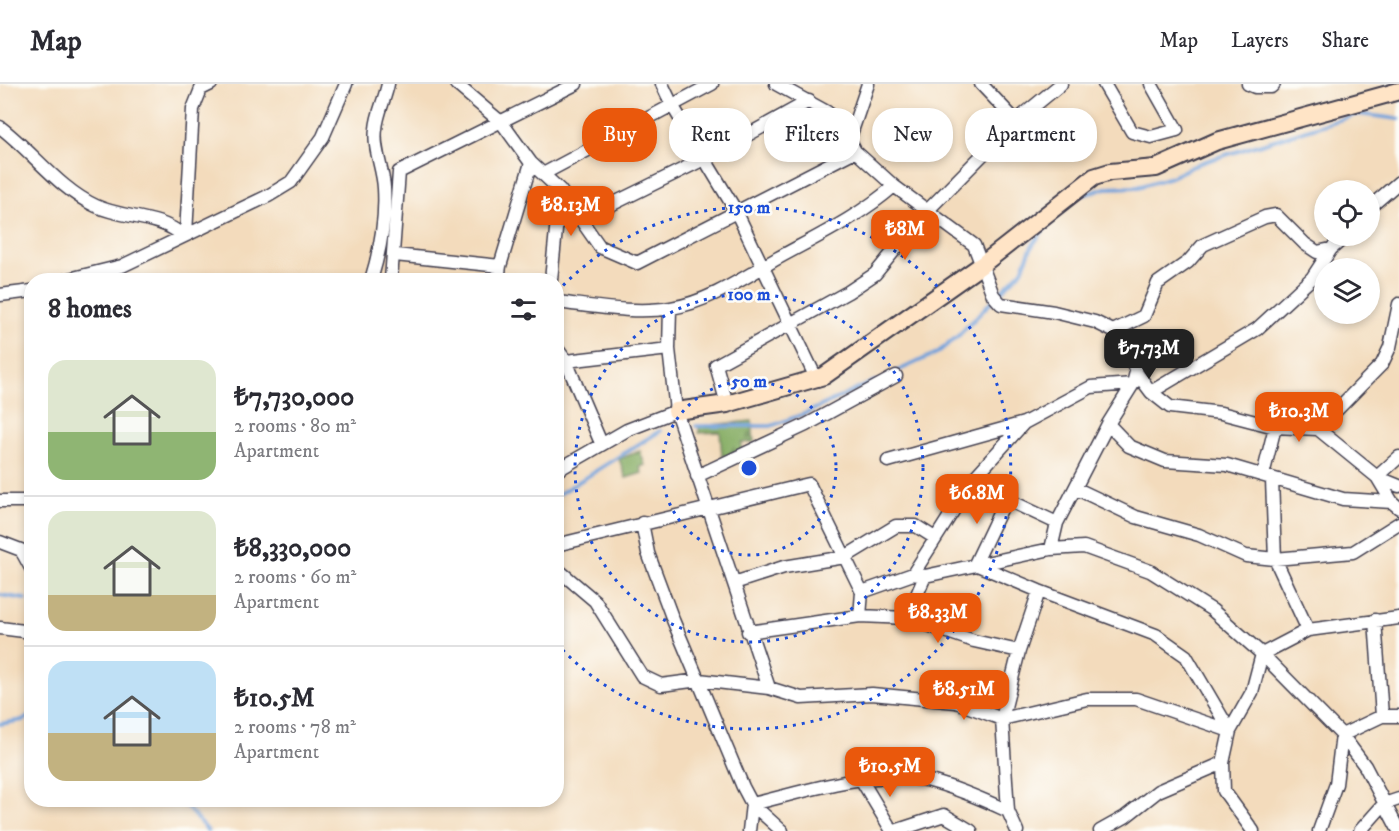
<!DOCTYPE html>
<html lang="en">
<head>
<meta charset="utf-8">
<style>
	body { margin:0; font-family:"IM FELL DW Pica",serif; background:#f7f7f7; color:#2b2b33; height:100vh; display:flex; flex-direction:column; font-size:22px; white-space:nowrap }
	* { box-sizing:border-box; margin:0 }
	p { font-size:20px; color:#7c7c81 }
	.icon { flex:none; width:33px; height:33px; fill:none; stroke:currentColor; stroke-width:2; stroke-linecap:round; stroke-linejoin:round }
	.map { position:relative; flex:1; overflow:hidden }
	.panel { position:absolute; left:24px; top:189px; width:540px; height:534px; display:flex; flex-direction:column; background:#fff; border-radius:24px; box-shadow:0 3px 9px #0003 }
	.panel>* { flex:none }
	.guide { position:absolute; left:582px; top:24px; width:570px; height:54px; display:flex; gap:12px }
	.tools { position:absolute; left:1314px; top:96px; display:grid; gap:12px }
	.tools a { display:grid; place-items:center; width:66px; height:66px; border-radius:50%; background:#fff; box-shadow:0 3px 9px #0003; font-size:30px }
	.price { position:absolute; translate:-50% -51px; padding:0 14px; border-radius:12px; background:#ea580c; color:#fff; font-size:20px; line-height:39px; filter:drop-shadow(0 2px 3px #0008) }
	.price::after { content:''; position:absolute; left:50%; top:36px; width:18px; height:14px; margin-left:-9px; background:inherit; clip-path:polygon(0 0,100% 0,50% 100%) }
	.price.current { background:#222; color:#fff }
	ul { padding:0; list-style:none }
	li { display:flex; align-items:center; gap:18px; height:150px; padding:0 24px }
	li+li { border-top:2px solid #e1e1e2 }
	li span { display:grid; place-items:center; flex:none; width:168px; height:120px; border-radius:18px; color:#555 }
	li>.icon { margin-inline-start:auto }
	span .icon { width:72px; height:72px; fill:#fffc; stroke-width:1 }
	li b { font-size:26px }
	h2 { display:flex; justify-content:space-between; align-items:center; height:72px; padding:0 24px; font-size:26px }
	.chip { padding:0 21px; border-radius:24px; background:#fff; box-shadow:0 3px 9px #0003; font-size:21px; line-height:54px }
	.chip.current { background:#ea580c; color:#fff }
	header { display:flex; align-items:center; gap:36px; box-sizing:border-box; height:84px; padding:0 30px; background:#fff; border-bottom:2px solid #e1e1e2 }
	header strong { font-size:28px }
	nav { display:flex; gap:33px; margin-inline-start:auto; font-size:21px }
	.map>svg:first-child { display:block }
	.forest { fill:url(#forest-firs); stroke:#53674e; stroke-width:1.5 }
	.lines { fill:none; stroke-linecap:round; stroke-linejoin:round }
	.stream { stroke:#70a0da; stroke-width:4 }
	.street-casing { stroke:#413e4e; stroke-width:15 }
	.secondary-casing { stroke:#413e4e; stroke-width:20 }
	.street { stroke:#fff; stroke-width:12 }
	.secondary { stroke:#ffe4c6; stroke-width:16 }
	.ring { fill:none; stroke:#1d4ed8; stroke-width:3; stroke-dasharray:3 6 }
	.centre { fill:#1d4ed8; stroke:#fdfcf7; stroke-width:3 }
	.ring-label { font-size:18px; text-anchor:middle; font-weight:bold; fill:#1d4ed8; stroke:#fdfcf7; stroke-width:5; stroke-linejoin:round; paint-order:stroke }
</style>
</head>
<body>
<header>
<strong>Map</strong>
<nav><a>Map</a><a>Layers</a><a>Share</a></nav>
</header>
<div class="map">
<svg width="1399" height="747" viewBox="0 0 1399 747">
	<defs>
		<pattern id="forest-firs" width="22" height="20" patternUnits="userSpaceOnUse" patternTransform="scale(1.5)"><rect width="22" height="20" fill="#84ac62"/><path d="M5 1l3.5 6h-7zM16 11l3.5 6h-7z" fill="#6c8c52"/></pattern>
	</defs>
	<rect width="100%" height="100%" fill="#fdfcf7"/>
	<filter id="ink" filterUnits="userSpaceOnUse"><feTurbulence type="fractalNoise" baseFrequency=".0167" numOctaves="2"/><feDisplacementMap in="SourceGraphic" scale="12" xChannelSelector="R" yChannelSelector="G"/><feConvolveMatrix kernelMatrix="1 2 1 2 8 2 1 2 1" color-interpolation-filters="sRGB"/></filter>
	<filter id="wash" filterUnits="userSpaceOnUse"><feTurbulence type="fractalNoise" baseFrequency=".008" numOctaves="4" result="noise"/><feDisplacementMap in="SourceGraphic" scale="24" xChannelSelector="R" yChannelSelector="G"/><feGaussianBlur stdDeviation="1.35" result="paint"/><feColorMatrix in="noise" values="0 0 0 0 0 0 0 0 0 0 0 0 0 0 0 0 0 1.4 0 .05"/><feComposite in="paint" operator="in"/></filter>
	<g filter="url(#wash)">
		<rect width="100%" height="100%" fill="#f3dbbc"/>
		<path class="forest" d="M752,337L754,358L741,359L742,370L722,372L720,348L699,349V342Z
			M640,367L645,381L640,383L642,389L626,394L619,375Z"/>
		<g class="lines">
			<path class="stream" d="M1083,111L1106,104L1138,103L1171,93L1200,79L1358,30L1399,35
				M895,288L937,269L958,252L1022,186L1032,162L1049,138
				M696,342H771L806,329L875,297
				M556,412L660,347
				M0,511L25,515
				M0,640L23,636L32,631
				M180,716L208,747"/>
		</g>
	</g>
	<g filter="url(#ink)">
		<g class="lines">
			<defs>
				<path id="street" d="M456,0L502,39L531,79L560,106L600,163L637,179L855,67
					M662,0L672,21L736,127L817,296
					M776,0L827,28L841,40L855,67L894,102L974,161L993,211L1001,220L1054,228L1095,238L1113,247L1127,263L1136,288L1133,300L1108,340L1057,439L1051,465
					M981,0L1016,37
					M1104,0L1132,48L1151,53L1177,46L1151,0
					M1248,0L1255,3H1271L1274,0
					M0,43C32,67 59,105 96,122C124,135 159,131 182,151
					M850,53L868,0
					M543,90L712,0
					M1370,123L1399,98
					M582,135L706,74L809,17
					M186,150L193,25L201,5L211,0
					M395,171L500,182
					M65,196L122,182L268,112L291,98L323,53L346,0
					M371,196C380,167 386,135 384,104C383,84 373,65 376,45C377,30 385,15 388,0
					M391,196L399,88L576,0
					M498,196L500,182L531,79
					M551,196L560,106
					M0,211L32,207
					M556,218C593,222 634,230 671,224C709,218 745,193 778,174C818,152 860,132 894,102
					M670,224L669,265L676,327L769,604
					M1113,247L1144,232L1158,199L1188,178L1203,161L1265,133L1276,131L1305,160L1317,168L1331,165L1346,152
					M556,263L566,277L601,359
					M566,277L669,265
					M1136,288L1151,308L1170,323L1221,329L1275,343L1318,345L1382,280L1390,263L1399,220
					M1151,308L1257,245L1312,194L1331,165
					M727,320L716,281L848,208L875,190L927,127L1016,37L1061,0
					M1108,340L1129,362L1165,377L1227,381L1343,415L1392,418
					M1318,345L1377,393L1399,402
					M1399,373L1377,393L1392,418L1399,424
					M888,377L1024,339L1091,303L1133,300
					M556,387L627,346L676,327
					M1263,391L1275,343
					M697,392L806,341L896,292
					M974,394L1006,415L1057,439
					M1272,396L1275,475L1308,546
					M1077,405L1136,433L1199,451L1246,472L1275,475L1353,468L1399,439
					M1006,415L975,480L1039,507L1156,551L1186,572L1230,647
					M0,417H32
					M642,439L648,469L673,536L743,703L752,720L782,747
					M0,458L21,466L32,486
					M556,461L809,400L862,508
					M556,484L595,517L642,592L661,601L699,596L769,604L801,614L872,610L956,618L1002,635L1087,615H1136L1230,647
					M913,490L974,394L1023,340
					M734,499L784,483L845,473L896,442H916L935,454
					M860,532L907,534L974,557L1019,567
					M907,534L925,492
					M1375,536L1382,632
					M0,544L32,548
					M748,548L860,532L862,508L913,490L925,492L1051,465L1084,463L1150,487L1212,526L1262,570L1342,651L1365,682L1399,747
					M862,697L892,747
					M749,747L752,720C808,707 872,684 930,697C957,704 982,715 1008,727
					M895,747L944,731L971,747
					M1017,747L1008,727L1002,635L1019,567L1039,507
					M1100,747L1125,733L1158,707L1223,679
					M1253,747L1224,707L1223,679L1230,647L1252,608L1262,570L1308,546L1399,534
					M1319,747L1336,700L1342,651L1382,632H1399
					M1360,747L1384,720L1399,715"/>
				<path id="secondary" d="M676,327L727,320L824,292L983,180L1094,93L1110,88L1156,84L1217,57L1399,7"/>
			</defs>
			<use href="#street" class="street-casing"/>
			<use href="#secondary" class="secondary-casing"/>
			<use href="#street" class="street"/>
			<use href="#secondary" class="secondary"/>
		</g>
	</g>
	<g class="ring">
		<circle cx="749" cy="384" r="87"/>
		<circle cx="749" cy="384" r="174"/>
		<path d="M557 208A261 261 0 1 1 557 560"/>
	</g>
	<circle cx="749" cy="384" r="9" class="centre"/>
	<g class="ring-label">
		<text x="749" y="129">150 m</text>
		<text x="749" y="216">100 m</text>
		<text x="749" y="303">50 m</text>
	</g>
</svg>
<div class="tools">
<a><svg class="icon" aria-label="locate" viewBox="0 0 24 24"><circle cx="12" cy="12" r="6"/><path d="M12 2v4M12 18v4M2 12h4M18 12h4"/></svg></a>
<a><svg class="icon" aria-label="layers" viewBox="0 0 24 24"><path d="M12 4l9 5-9 5-9-5zM3 14l9 5 9-5"/></svg></a>
</div>
<b class="price" style="left:571px;top:153px">₺8.13M</b>
<b class="price" style="left:905px;top:177px">₺8M</b>
<b class="price current" style="left:1149px;top:296px">₺7.73M</b>
<b class="price" style="left:1299px;top:359px">₺10.3M</b>
<b class="price" style="left:977px;top:441px">₺6.8M</b>
<b class="price" style="left:938px;top:560px">₺8.33M</b>
<b class="price" style="left:964px;top:637px">₺8.51M</b>
<b class="price" style="left:890px;top:714px">₺10.5M</b>
<div class="guide">
<a class="chip current">Buy</a>
<a class="chip">Rent</a>
<a class="chip">Filters</a>
<a class="chip">New</a>
<a class="chip">Apartment</a>
</div>
<section class="panel">
<h2>8 homes<svg class="icon" aria-label="filters" viewBox="0 0 24 24"><path d="M4 7h16M4 17h16"/><circle cx="9" cy="7" r="2"/><circle cx="15" cy="17" r="2"/></svg></h2>
<ul>
<li><span style="background:linear-gradient(#dfe7d0 60%,#8fb573 0)"><svg class="icon" aria-label="home" viewBox="0 0 24 24"><path d="M3 11l9-7 9 7M6 9v11h12V9"/></svg></span><div><b>₺7,730,000</b><p>2 rooms · 80 m²</p><p>Apartment</p></div></li>
<li><span style="background:linear-gradient(#dfe7d0 70%,#c2b280 0)"><svg class="icon" aria-label="home" viewBox="0 0 24 24"><path d="M3 11l9-7 9 7M6 9v11h12V9"/></svg></span><div><b>₺8,330,000</b><p>2 rooms · 60 m²</p><p>Apartment</p></div></li>
<li><span style="background:linear-gradient(#bfe0f5 60%,#c2b280 0)"><svg class="icon" aria-label="home" viewBox="0 0 24 24"><path d="M3 11l9-7 9 7M6 9v11h12V9"/></svg></span><div><b>₺10.5M</b><p>2 rooms · 78 m²</p><p>Apartment</p></div></li>
</ul>
</section>
</div>
</body>
</html>
